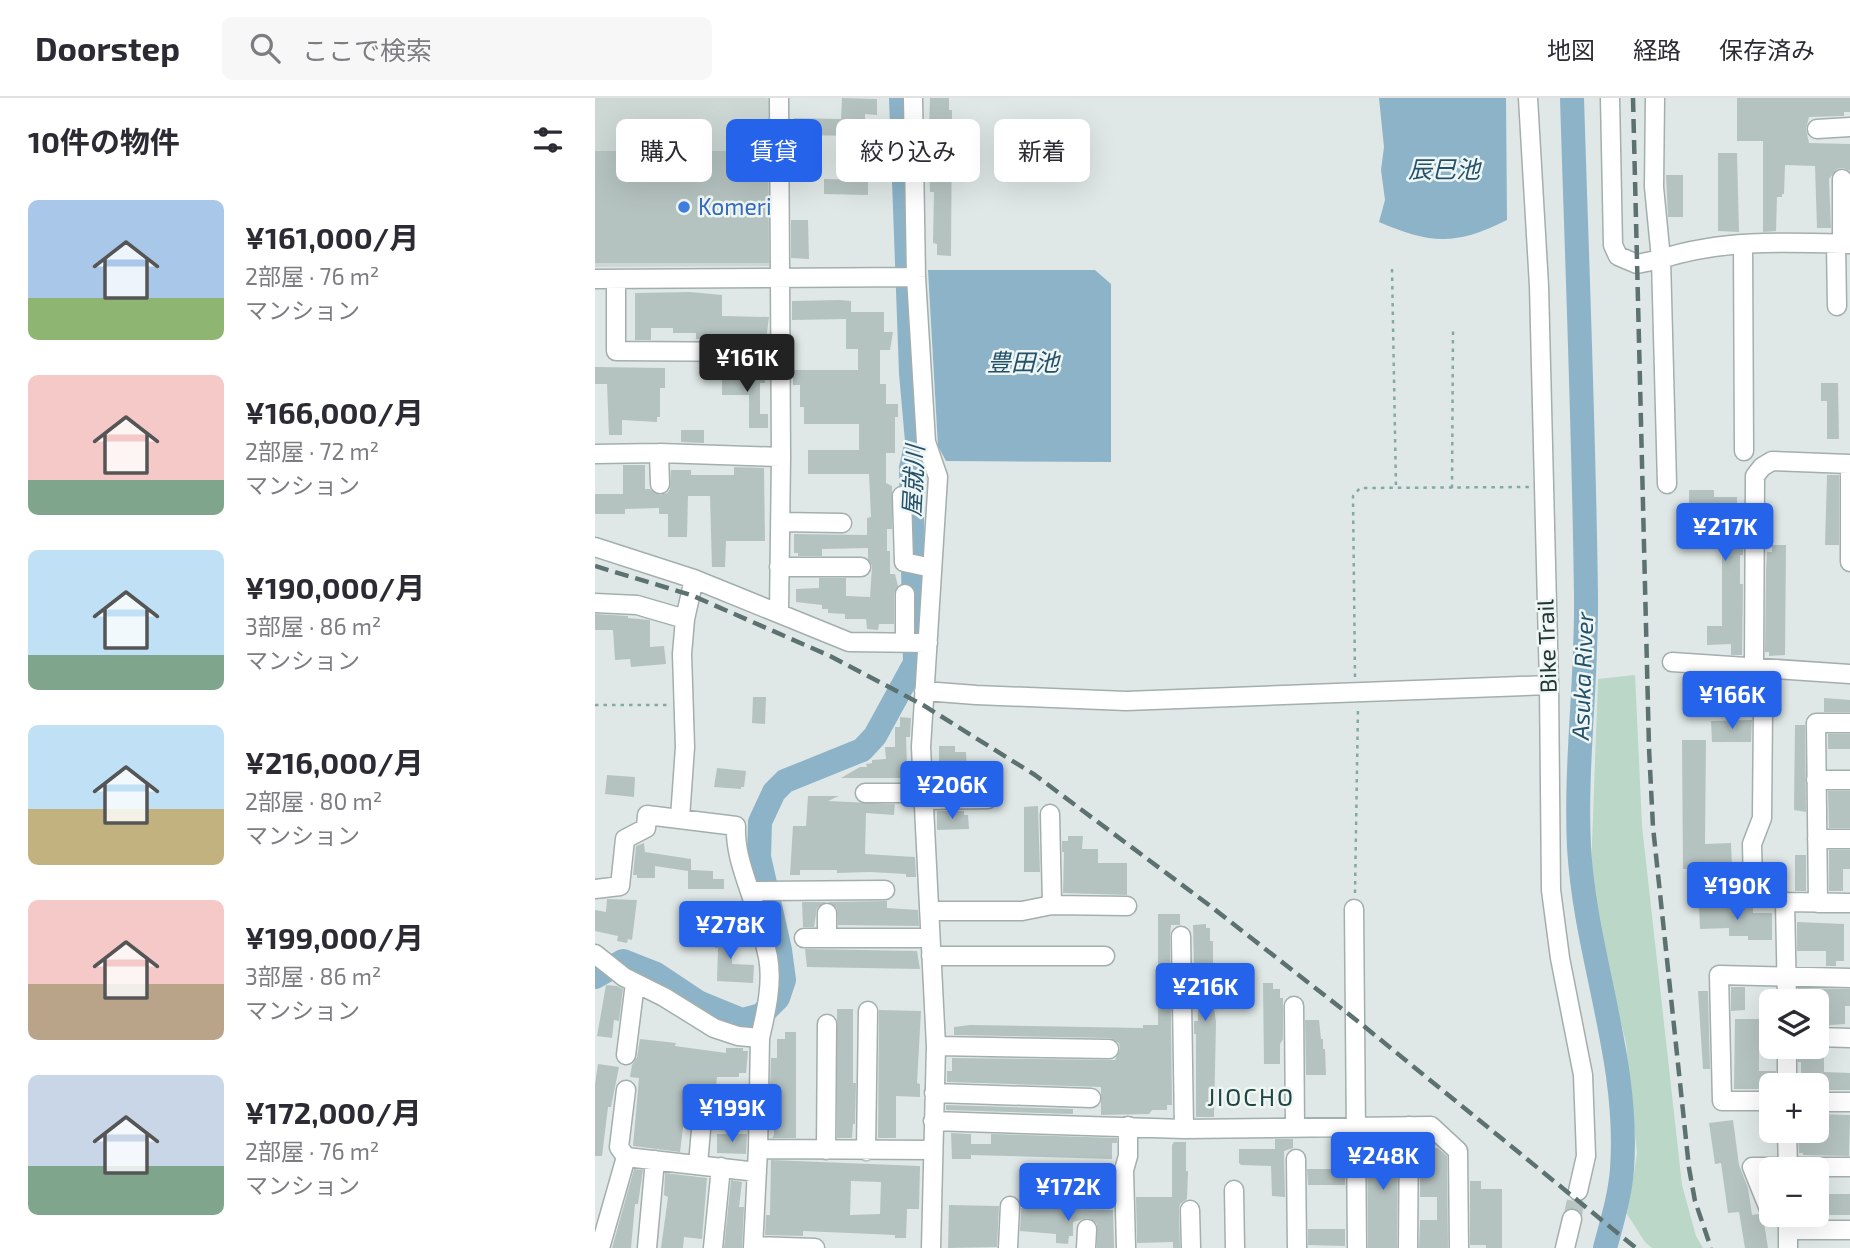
<!DOCTYPE html>
<html lang="ja">
<head>
<meta charset="utf-8">
<style>
	body { margin:0; font-family:"Exo 2","Noto Sans JP",sans-serif; background:#f7f7f7; color:#2b2b33; height:100vh; display:flex; flex-direction:column; font-size:26px; white-space:nowrap }
	* { box-sizing:border-box; margin:0 }
	p { font-size:23px; color:#7c7c81 }
	.icon { flex:none; width:38px; height:38px; fill:none; stroke:currentColor; stroke-width:2; stroke-linecap:round; stroke-linejoin:round }
	.map { position:relative; flex:1; overflow:hidden }
	.drawer { display:flex; flex-direction:column; background:#fff; width:595px }
	.drawer>* { flex:none }
	.banner { position:absolute; left:21px; top:21px; width:665px; height:63px; display:flex; gap:14px }
	.fabs { position:absolute; left:1164px; top:891px; display:grid; gap:14px }
	.fabs a { display:grid; place-items:center; width:70px; height:70px; border-radius:10px; background:#fff; box-shadow:0 7px 28px #0002; font-size:35px }
	.price { position:absolute; translate:-50% -60px; padding:0 16px; border-radius:7px; background:#2563eb; color:#fff; font-size:23px; line-height:46px; filter:drop-shadow(0 2px 4px #0008) }
	.price::after { content:''; position:absolute; left:50%; top:42px; width:21px; height:16px; margin-left:-10px; background:inherit; clip-path:polygon(0 0,100% 0,50% 100%) }
	.price.active { background:#222; color:#fff }
	ul { padding:0; list-style:none }
	li { display:flex; align-items:center; gap:21px; height:175px; padding:0 28px }
	li span { display:grid; place-items:center; flex:none; width:196px; height:140px; border-radius:10px; color:#555 }
	li>.icon { margin-inline-start:auto }
	span .icon { width:84px; height:84px; fill:#fffc; stroke-width:1 }
	li b { font-size:30px }
	h2 { display:flex; justify-content:space-between; align-items:center; height:84px; padding:0 28px; font-size:30px }
	.chip { padding:0 24px; border-radius:10px; background:#fff; box-shadow:0 7px 28px #0002; font-size:24px; line-height:63px }
	.chip.active { background:#2563eb; color:#fff }
	header { display:flex; align-items:center; gap:42px; box-sizing:border-box; height:98px; padding:0 35px; background:#fff; border-bottom:2px solid #e1e1e2 }
	header strong { font-size:33px }
	nav { display:flex; gap:38px; margin-inline-start:auto; font-size:24px }
	.search { width:490px; height:63px; background:#f7f7f7; display:flex; align-items:center; gap:18px; box-sizing:border-box; padding:0 24px; border-radius:10px; color:#7c7c81; font-size:26px }
	main { display:flex; flex:1; min-height:0 }
	.map>svg:first-child { display:block }
	.built { fill:#cdd8d5 }
	.green { fill:#bad7c8 }
	.water { fill:#8cb3c8 }
	.lines { fill:none; stroke-linecap:round; stroke-linejoin:round }
	.river { stroke:#8cb3c8; stroke-width:24 }
	.building { fill:#b5c3c0; fill-rule:evenodd }
	.minor-tunnel { stroke:#b9c4c3; stroke-width:18; stroke-dasharray:18 9; stroke-linecap:butt }
	.minor-casing { stroke:#a3afad; stroke-width:21 }
	.path { stroke:#83a9a4; stroke-width:2.5; stroke-dasharray:3.5 5; stroke-linecap:butt }
	.minor { stroke:#fff; stroke-width:18 }
	.rail { stroke:#5c7271; stroke-width:4.5; stroke-dasharray:14 7; stroke-linecap:butt }
	.shop-dot { fill:#3f7fe0; stroke:#eff6f4; stroke-width:2.5 }
	.labels { text-anchor:middle; stroke-width:5; stroke-linejoin:round; paint-order:stroke }
	.shop-label { font-size:23px; fill:#366cbe; stroke:#eff6f4; text-anchor:start }
	.street-label { font-size:23px; fill:#223635; stroke:#eff6f4 }
	.water-label { font-size:24px; font-style:italic; fill:#23516b; stroke:#eff6f4 }
	.neighbourhood-label { font-size:24px; letter-spacing:2px; fill:#204644; stroke:#eff6f4 }
</style>
</head>
<body>
<header>
<strong>Doorstep</strong>
<div class="search"><svg class="icon" aria-label="search" viewBox="0 0 24 24"><circle cx="10" cy="10" r="6"/><path d="M15 15l6 6"/></svg>ここで検索</div>
<nav><a>地図</a><a>経路</a><a>保存済み</a></nav>
</header>
<main>
<section class="drawer">
<h2>10件の物件<svg class="icon" aria-label="filters" viewBox="0 0 24 24"><path d="M4 7h16M4 17h16"/><circle cx="9" cy="7" r="2"/><circle cx="15" cy="17" r="2"/></svg></h2>
<ul>
<li><span style="background:linear-gradient(#a9c7e8 70%,#8fb573 0)"><svg class="icon" aria-label="home" viewBox="0 0 24 24"><path d="M3 11l9-7 9 7M6 9v11h12V9"/></svg></span><div><b>¥161,000/月</b><p>2部屋 · 76 m²</p><p>マンション</p></div></li>
<li><span style="background:linear-gradient(#f6c9c9 75%,#7fa58c 0)"><svg class="icon" aria-label="home" viewBox="0 0 24 24"><path d="M3 11l9-7 9 7M6 9v11h12V9"/></svg></span><div><b>¥166,000/月</b><p>2部屋 · 72 m²</p><p>マンション</p></div></li>
<li><span style="background:linear-gradient(#bfe0f5 75%,#7fa58c 0)"><svg class="icon" aria-label="home" viewBox="0 0 24 24"><path d="M3 11l9-7 9 7M6 9v11h12V9"/></svg></span><div><b>¥190,000/月</b><p>3部屋 · 86 m²</p><p>マンション</p></div></li>
<li><span style="background:linear-gradient(#bfe0f5 60%,#c2b280 0)"><svg class="icon" aria-label="home" viewBox="0 0 24 24"><path d="M3 11l9-7 9 7M6 9v11h12V9"/></svg></span><div><b>¥216,000/月</b><p>2部屋 · 80 m²</p><p>マンション</p></div></li>
<li><span style="background:linear-gradient(#f6c9c9 60%,#b9a48a 0)"><svg class="icon" aria-label="home" viewBox="0 0 24 24"><path d="M3 11l9-7 9 7M6 9v11h12V9"/></svg></span><div><b>¥199,000/月</b><p>3部屋 · 86 m²</p><p>マンション</p></div></li>
<li><span style="background:linear-gradient(#c9d6e8 65%,#7fa58c 0)"><svg class="icon" aria-label="home" viewBox="0 0 24 24"><path d="M3 11l9-7 9 7M6 9v11h12V9"/></svg></span><div><b>¥172,000/月</b><p>2部屋 · 76 m²</p><p>マンション</p></div></li>
</ul>
</section>
<div class="map">
<svg width="1255" height="1150" viewBox="0 0 1255 1150">
	<rect width="100%" height="100%" fill="#dfe8e6"/>
	<path class="built" d="M0,0H172L177,7L178,168L0,169Z"/>
	<path class="green" d="M1040,577L1047,728L1087,1087L1101,1138L1108,1150H1057L1050,1144L1032,1116L1042,1056L1031,945L1004,834L996,774L1003,581Z"/>
	<path class="water" d="M784,0H911L912,122C860,148 836,146 784,124L790,102L786,72L789,49Z
		M333,172H500L516,186V364L351,363L343,348Z"/>
	<g class="lines">
		<path class="river" d="M977,0C982,166 989,333 991,499C992,583 980,666 984,749C990,857 1035,961 1027,1071C1025,1098 1017,1124 1010,1150
			M0,879L28,863L61,876L103,904L147,922L166,917L183,900L189,882L185,852L164,759L165,724L179,694L190,683L267,652L280,638L320,565L316,370L322,343L316,275L306,0"/>
	</g>
	<path class="building" d="M247,0L282,1V17L270,16V38L199,37V20L246,21Z
		M335,0H354V12H357L356,158L342,157V146L338,145L339,94H335L334,65L330,64V53H336L337,32H334Z
		M1142,0H1255V14H1249V18L1214,19L1211,31L1214,45L1255,46V73L1248,70L1242,71L1234,81L1236,130H1222L1220,68L1190,67L1189,96H1187V99H1182L1181,133L1168,134V43H1142Z
		M0,53H173L174,165H0Z
		M1123,55H1142L1144,134L1123,133Z
		M1071,77H1088V119H1073Z
		M229,81L273,82V97L229,96Z
		M196,122H213L214,161L196,160Z
		M95,194L127,197V218L174,219L171,243L157,242V240L101,241V235H78V230H56V242H40V195Z
		M245,202L256,203V214H289V234H298L295,252H285V286H291V306H303V319H300V355H291V385L297,388V431H292V453H295V476H300L303,488L299,496V526H284L283,532L272,531L271,521H250V516L233,515V511H227V507L201,504V491L224,490V480H251V498L275,499L277,468L273,461V450L227,451V458H203V455H199V436L272,437V420L276,419L274,376H213V352H264V326H209V309H205V287H198V272H263V251H251V221L197,222V203Z
		M0,269L70,270V290H65V319H62V324L27,322V337H14L12,286H0Z
		M127,275H170V285H165V316H173V330H154V297H127Z
		M1226,285H1243L1244,341H1232V303H1226Z
		M86,332H109V345L86,344Z
		M28,367H50V391H55L65,397L72,395L75,391L76,372H96V377H139V369L169,370L170,443H131L130,469H117L115,398H93L92,439H73V416H64V410L30,411V416H0V396H28Z
		M1232,377H1244V447H1230Z
		M1094,392H1119V399H1142V406H1146V442L1148,444V457H1145V486H1148L1147,557H1136V546L1112,547V528H1127V437L1103,438V405H1094Z
		M1177,447H1191L1190,557L1174,558V554H1170L1171,471L1172,454H1177Z
		M0,516L33,518V520L55,522V549L69,548L71,566L36,569L35,561L20,562L18,532H0Z
		M158,599H171L170,626L157,625Z
		M1229,600L1255,602V614H1229Z
		M305,619L316,620L315,639H311L312,667H315L316,680H246L265,669H272L271,666L277,665V662L291,661L290,649H300V629H305Z
		M1157,622L1156,644H1117L1116,623Z
		M1200,627H1210L1211,714L1199,712Z
		M1233,636H1255V651H1233Z
		M1087,642H1111L1110,746L1136,745L1137,769L1088,771Z
		M344,648H360V654H371L372,671L390,672V686H383V689L341,690L338,670H344Z
		M122,670L151,673L149,689H146V691L119,689Z
		M12,677L40,679L39,699L10,696Z
		M1233,693H1255V730H1234Z
		M213,698H244L233,703L300,706L299,717L271,715L270,756L320,759L321,779H311V776L275,774L242,775V772H205V777H195L198,728H211Z
		M443,708L445,774H429V709Z
		M342,713H369V717H373L374,731L342,732Z
		M473,738H488L487,751H503V765H532V797L468,795L469,754H467V743H473Z
		M49,745L50,754L96,761V772L118,773V781H129V791H93V773L60,768V780H42V777H38L41,748Z
		M1234,752H1255V771H1248V793H1234Z
		M1200,757H1211V793H1200Z
		M12,801L42,802L37,842L33,841L32,845L22,843L23,838L0,833V812L11,814Z
		M292,803V810L323,812L324,828L243,827L242,810L233,804Z
		M207,804H231L222,810L219,829H208Z
		M1130,807V810H1158V815H1177V842H1153V838H1134V830L1105,831L1104,808Z
		M563,816H585V827H576L575,838L577,1007H572V1012H557L554,1016L506,1017V989L352,984V973H357V960L520,962L525,951L524,945L515,940L359,937V929L375,927L548,930V927H563Z
		M1202,824L1249,826V863H1241V868H1231V853H1202Z
		M611,826V830H615V843H618V904L621,924L619,1019H601V936H599V923H603V895L601,872H599L598,827Z
		M120,833H138L137,866L159,867L158,885L122,883L123,850H120Z
		M210,851L322,853L325,871L212,869Z
		M668,885H678V891H685V900H688V941L685,946V966H669Z
		M11,887L22,888L28,891L24,923L19,922L17,940L2,938Z
		M1136,889H1150V912L1136,913Z
		M1203,890L1255,891V908H1250V926L1222,928V903H1203Z
		M1103,893H1113L1115,971H1108Z
		M242,911H258V985H261L260,1026H258L257,1040H242Z
		M284,912L326,913L322,985L325,986V999L301,998V1040H283Z
		M1140,921H1164V973H1181V987H1176V991H1139Z
		M710,922H724L726,941H728V951H730L731,977H711Z
		M190,934H201V1040H177L179,1037V1006L178,993H175L176,960H182V941H190Z
		M45,941L81,945L80,948L131,955V950H148V953H153L151,975H144V979H122L120,1001L110,998H92L85,1054L38,1048L44,980L35,979L37,967L42,959Z
		M1203,950L1229,951V974L1255,975V992H1222V987H1206V964H1203Z
		M3,966L24,969L16,1009H13L7,1058H0V986Z
		M351,1007L478,1011V1016L351,1012Z
		M1222,1016L1255,1017L1254,1058L1208,1057V1055H1204L1203,1032H1222Z
		M1138,1022L1144,1067L1153,1090L1157,1117L1164,1116L1169,1125L1173,1150H1150L1144,1114L1133,1115L1126,1065L1120,1066L1114,1025Z
		M356,1035L376,1036V1046H396V1036L522,1040V1045H517V1061L376,1057V1061H357Z
		M122,1036H152L151,1056L122,1055Z
		M772,1040H803L802,1150H773Z
		M680,1041H698V1050L689,1053L690,1099L677,1098L676,1068L646,1067L644,1065V1051H680Z
		M825,1041H834L837,1044V1050H843L852,1058L853,1150H824L825,1122H842V1099H825Z
		M579,1044H591V1073H593L592,1101L585,1106L584,1112L585,1150H578V1144L542,1145L541,1099H577V1047Z
		M176,1062L325,1068L324,1111H312L311,1140H300V1137L208,1133V1138L170,1137L171,1117H175ZM256,1083L286,1084L285,1116L255,1117Z
		M39,1071L48,1072L43,1106H40L36,1150H17Z
		M712,1071H750V1087H713Z
		M70,1075L112,1080L107,1141L89,1139L88,1150H66L73,1099L69,1097Z
		M136,1082L147,1084L144,1109H149L147,1150H129Z
		M875,1083H886V1091H907V1150H891V1147H875Z
		M1222,1096H1255V1117H1222Z
		M354,1107L404,1108L402,1149L353,1150Z
		M426,1110L518,1112L519,1150H502V1126L493,1120L478,1124V1138H474L473,1146L461,1145V1136L425,1133Z
		M713,1131H750V1148L713,1147Z"/>
	<g class="lines">
		<path class="minor-tunnel" d="M977,1121L983,1093"/>
		<defs>
			<path id="minor" d="M318,0L321,179L331,344L343,379L326,649L341,948L336,1150
				M933,0L944,188L954,587L956,792L965,860L988,977L991,1058L983,1093
				M1015,0L1018,147L1023,158L1042,166L1066,161L1072,386
				M1060,0L1059,89L1066,161C1127,141 1192,144 1255,146
				M1222,31L1255,29
				M1247,81V146
				M1148,146L1149,353
				M1241,146L1242,208
				M0,181L321,179
				M21,181V253L185,254
				M64,355L65,386
				M0,356L64,355L186,359
				M307,398L309,464L337,470
				M185,424L247,425
				M0,449L99,481L254,544L333,545
				M1255,464V366
				M184,469H266
				M310,496V545
				M0,505L42,507L90,521
				M184,515L186,359L184,0
				M1077,564L1255,576
				M1159,570L1160,378L1167,369L1177,363L1254,366
				M329,593L381,597L531,603L954,587
				M1168,613L1167,720L1157,746L1158,787L1190,804L1255,805
				M1221,682H1255
				M270,695H327
				M328,702L393,701
				M455,716L457,807
				M85,720L90,649L87,556L90,521L99,481
				M1222,741H1255
				M0,791L25,788L30,741L51,730L52,717L141,728C140,750 147,770 154,791C162,813 168,837 173,859C178,885 171,914 165,940
				M155,793L290,792
				M1190,804L1192,903
				M1223,805L1221,625H1255
				M759,811L762,1150
				M334,813H427L457,807L532,808
				M586,838L589,1031
				M209,840H335
				M232,840V815
				M0,856L29,879L69,899L119,930L143,938L165,940L163,1051L158,1150
				M336,858H510
				M699,908L700,1030
				M1222,939L1255,940
				M341,948L514,951
				M31,957L40,885
				M1192,987V948
				M31,992L24,1049L31,1059L162,1074
				M339,995L496,1000
				M1176,1003H1127L1124,877L1255,880
				M1222,1004H1255
				M338,1023L589,1031L836,1028L863,1053L864,1150
				M1192,1032L1193,1071
				M163,1051L337,1052
				M231,1052L232,926
				M271,1053L273,913
				M701,1061L702,1150
				M103,1066L108,1009
				M639,1092L640,1150
				M595,1112L596,1150
				M1176,1116L1157,1069H1255
				M1193,1116V1150
				M1193,1132H1255
				M158,1148L220,1150
				M5,1150L31,1059
				M52,1150L60,1062
				M118,1150L126,1069
				M413,1150L415,1108
				M491,1150L492,1131
				M531,1150L529,1072L533,1058V1028
				M813,1150L814,1028
				M970,1150L977,1121"/>
		</defs>
		<use href="#minor" class="minor-casing"/>
		<path class="path" d="M797,171L801,390
			M857,390L858,233
			M760,579L758,398L765,390L935,389
			M0,607H74
			M760,795L763,609"/>
		<use href="#minor" class="minor"/>
		<path class="rail" d="M1038,0L1054,650L1058,729L1094,1070L1100,1103L1116,1150
			M0,468L96,497L235,558L328,607L440,677L614,807L765,925L1041,1150"/>
	</g>
	<circle class="shop-dot" cx="89" cy="109" r="7"/>
	<g class="labels">
		<g class="shop-label">
			<text x="103" y="117">Komeri</text>
		</g>
		<g class="street-label">
			<text transform="translate(952 548) rotate(-92)" y="8">Bike Trail</text>
		</g>
		<g class="water-label">
			<text x="849" y="80">辰巳池</text>
			<text x="428" y="273">豊田池</text>
			<text transform="translate(319 383) rotate(-87)" y="8">屋就川</text>
			<text transform="translate(988 578) rotate(-88)" y="8">Asuka River</text>
		</g>
		<g class="neighbourhood-label">
			<text x="656" y="1008">JIOCHO</text>
		</g>
	</g>
</svg>
<div class="fabs">
<a><svg class="icon" aria-label="layers" viewBox="0 0 24 24"><path d="M12 4l9 5-9 5-9-5zM3 14l9 5 9-5"/></svg></a>
<a>+</a>
<a>−</a>
</div>
<b class="price active" style="left:152px;top:296px">¥161K</b>
<b class="price" style="left:1130px;top:465px">¥217K</b>
<b class="price" style="left:1137px;top:633px">¥166K</b>
<b class="price" style="left:357px;top:723px">¥206K</b>
<b class="price" style="left:1142px;top:824px">¥190K</b>
<b class="price" style="left:135px;top:863px">¥278K</b>
<b class="price" style="left:610px;top:925px">¥216K</b>
<b class="price" style="left:137px;top:1046px">¥199K</b>
<b class="price" style="left:788px;top:1094px">¥248K</b>
<b class="price" style="left:473px;top:1125px">¥172K</b>
<div class="banner">
<a class="chip">購入</a>
<a class="chip active">賃貸</a>
<a class="chip">絞り込み</a>
<a class="chip">新着</a>
</div>
</div>
</main>
</body>
</html>
